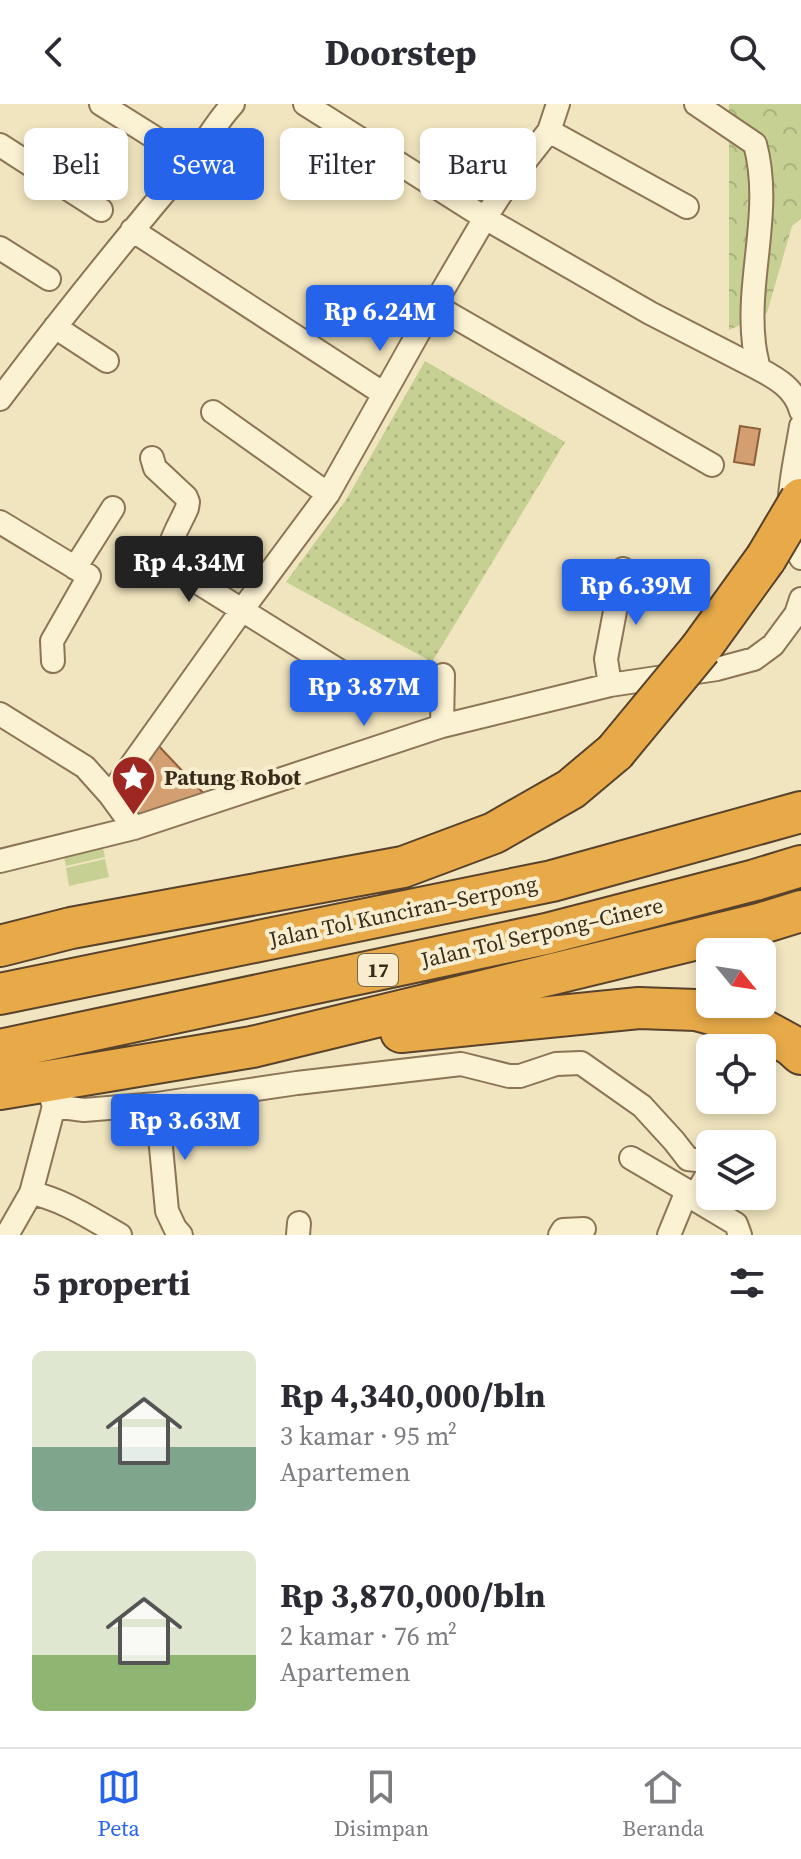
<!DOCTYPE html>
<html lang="id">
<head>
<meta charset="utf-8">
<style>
	body { margin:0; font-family:"Source Serif 4",serif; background:#f7f7f7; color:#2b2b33; height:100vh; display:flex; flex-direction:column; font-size:30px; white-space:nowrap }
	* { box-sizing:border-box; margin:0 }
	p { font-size:26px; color:#7c7c81 }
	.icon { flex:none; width:44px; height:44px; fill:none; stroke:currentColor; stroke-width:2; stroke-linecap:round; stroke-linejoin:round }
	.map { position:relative; height:1131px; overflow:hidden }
	.panel { display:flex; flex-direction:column; background:#fff; flex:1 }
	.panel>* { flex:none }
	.hud { position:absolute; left:24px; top:24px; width:754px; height:72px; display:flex; gap:16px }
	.needle { width:52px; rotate:120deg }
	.buttons { position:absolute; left:696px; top:834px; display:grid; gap:16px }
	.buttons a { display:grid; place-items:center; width:80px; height:80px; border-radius:12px; background:#fff; box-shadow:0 4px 12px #0003; font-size:40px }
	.price { position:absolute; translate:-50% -68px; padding:0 18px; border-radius:8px; background:#2563eb; color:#fff; font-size:26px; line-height:52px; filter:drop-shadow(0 2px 4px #0008) }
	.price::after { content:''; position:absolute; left:50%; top:48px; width:24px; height:18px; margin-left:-12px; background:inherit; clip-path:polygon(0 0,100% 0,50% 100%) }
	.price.on { background:#222; color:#fff }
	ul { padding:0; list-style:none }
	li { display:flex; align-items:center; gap:24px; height:200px; padding:0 32px }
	li span { display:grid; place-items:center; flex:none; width:224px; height:160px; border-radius:12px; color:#555 }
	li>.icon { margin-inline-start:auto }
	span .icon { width:96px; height:96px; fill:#fffc; stroke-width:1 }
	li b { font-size:34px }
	h2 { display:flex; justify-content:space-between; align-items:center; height:96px; padding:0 32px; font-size:34px }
	.tag { padding:0 28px; border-radius:12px; background:#fff; box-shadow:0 4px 12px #0003; font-size:28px; line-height:72px }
	.tag.on { background:#2563eb; color:#fff }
	header { display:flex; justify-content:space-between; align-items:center; height:104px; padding:0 32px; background:#fff; font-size:36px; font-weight:700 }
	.tab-bar { display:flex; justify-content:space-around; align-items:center; height:112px; border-top:2px solid #e1e1e2; background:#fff; font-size:22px; color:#7c7c81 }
	.tab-bar a { display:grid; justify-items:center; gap:4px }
	.tab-bar .on { color:#2563eb }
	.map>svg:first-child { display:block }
	.green { fill:url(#green-dots) }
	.forest { fill:url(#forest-crowns) }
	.pitch { fill:#c5d092 }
	.building { fill:#d39f71; stroke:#8c5f3a; stroke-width:2 }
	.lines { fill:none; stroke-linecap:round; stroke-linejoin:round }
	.minor-casing { stroke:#8b7556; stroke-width:26 }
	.motorway-casing { stroke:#58422b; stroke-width:44 }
	.minor { stroke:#fbf1d3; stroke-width:22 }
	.motorway { stroke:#e8aa48; stroke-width:40 }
	.motorway-bridge-casing { stroke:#58422b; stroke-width:44; stroke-linecap:butt }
	.motorway-bridge { stroke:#e8aa48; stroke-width:40 }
	.labels { text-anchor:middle; stroke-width:8; stroke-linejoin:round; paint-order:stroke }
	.shield { fill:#f8eecf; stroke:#726651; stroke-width:2 }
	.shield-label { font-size:20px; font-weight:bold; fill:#392c1b }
	.poi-label { font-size:22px; font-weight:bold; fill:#392c1b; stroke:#f8eecf; text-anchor:start }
	.street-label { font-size:22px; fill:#392c1b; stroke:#f8eecf }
</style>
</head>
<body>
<header><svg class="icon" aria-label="back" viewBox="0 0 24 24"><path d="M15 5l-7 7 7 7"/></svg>Doorstep<svg class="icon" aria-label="search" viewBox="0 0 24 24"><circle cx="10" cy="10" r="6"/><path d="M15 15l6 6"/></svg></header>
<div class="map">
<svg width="801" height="1131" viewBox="0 0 801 1131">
	<defs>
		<pattern id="green-dots" width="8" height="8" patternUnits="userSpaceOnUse" patternTransform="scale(2)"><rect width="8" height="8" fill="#c5d092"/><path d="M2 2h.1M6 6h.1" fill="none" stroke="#aab37d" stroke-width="1.8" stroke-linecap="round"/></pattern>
		<pattern id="forest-crowns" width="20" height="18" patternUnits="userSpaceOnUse" patternTransform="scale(2)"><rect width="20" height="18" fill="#c5d092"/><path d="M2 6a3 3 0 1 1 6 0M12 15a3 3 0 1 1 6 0" fill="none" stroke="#aab37d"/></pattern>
	</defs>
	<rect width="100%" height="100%" fill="#f1e5bf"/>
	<path class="green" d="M425,257L565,338L432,558L286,478L346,396Z"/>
	<path class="forest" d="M729,0H801V115L792,122L767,209L729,226Z"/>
	<path class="pitch" d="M101,736L105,753L66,762L62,744Z
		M105,755L109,773L69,782L66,764Z"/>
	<path class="building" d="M740,322L760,325L754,361L734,358Z
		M154,637L208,694L137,713L118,689Z"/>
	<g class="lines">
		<defs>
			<path id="minor" d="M101,0L160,37
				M305,0L485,114L508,79L549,27L558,0
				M696,0L755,40C773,106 746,174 754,240C755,248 757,257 759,265C778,275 795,285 801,307
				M549,27L687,103
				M0,41L101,106
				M132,126L384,290
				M0,144L49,175
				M434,201L712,361
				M55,223L107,257
				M0,295C61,214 124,136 189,59C205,40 216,18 233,0
				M213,308L328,390
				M801,322C795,362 778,418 801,454
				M152,354L155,364L186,393L188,398L187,404C180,421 164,443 170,461L354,576
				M0,418L89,472L52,537L53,557
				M75,464L113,404
				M610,581L606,555L623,465
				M0,610L85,663L110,691L134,724
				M442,622L443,571
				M110,691L242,506L328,390L434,201L485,114L650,209L759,265
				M0,757L134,724L442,622L610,581L717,565L754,555L773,541L796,510L801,495
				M157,1000L167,1107L175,1124L181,1131
				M54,1002L84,1006L157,1000L297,979L461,960L509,972H520L556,960L581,959L642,1002L674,1037L688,1055L705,1057L710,1064
				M631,1054L696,1092
				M710,1066L696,1090V1096L736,1120L740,1131
				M31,1089C62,1095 92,1115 120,1131
				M7,1131L31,1089L54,1002L51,994
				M298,1131L299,1119
				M560,1131L563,1126L584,1125
				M669,1131L687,1087"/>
			<path id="motorway" d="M701,544L766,454
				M0,842L71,824L403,763L494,729L571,685L615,648
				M0,890L552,777L801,708
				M401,928L639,904L696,906L756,922L791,941L801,950
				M0,946L546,830L755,776L801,762
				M0,985L252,943L759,820L801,807"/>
		</defs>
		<use href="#minor" class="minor-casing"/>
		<use href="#motorway" class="motorway-casing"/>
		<use href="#minor" class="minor"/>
		<use href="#motorway" class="motorway"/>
		<defs>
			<path id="motorway-bridge" d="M766,454L801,395
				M615,648L701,544"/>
		</defs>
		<use href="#motorway-bridge" class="motorway-bridge-casing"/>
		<use href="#motorway-bridge" class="motorway-bridge"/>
	</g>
	<defs>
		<symbol id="sight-pin" viewBox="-11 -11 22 30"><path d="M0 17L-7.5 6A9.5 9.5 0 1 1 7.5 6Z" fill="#9f2721" stroke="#f8eecf"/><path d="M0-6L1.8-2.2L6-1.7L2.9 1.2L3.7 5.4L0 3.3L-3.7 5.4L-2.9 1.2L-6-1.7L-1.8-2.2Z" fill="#fff"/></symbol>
	</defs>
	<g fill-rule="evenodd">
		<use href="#sight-pin" x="108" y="648" width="51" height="69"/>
	</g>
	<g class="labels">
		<rect class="shield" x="358" y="850" width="40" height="32" rx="6"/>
		<g class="shield-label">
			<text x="378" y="873">17</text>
		</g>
		<g class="poi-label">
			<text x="164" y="681">Patung Robot</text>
		</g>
		<g class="street-label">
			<text transform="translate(403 807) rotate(-12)" y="8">Jalan Tol Kunciran–Serpong</text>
			<text transform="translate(542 828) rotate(-13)" y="8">Jalan Tol Serpong–Cinere</text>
		</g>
	</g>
</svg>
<div class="buttons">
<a><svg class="needle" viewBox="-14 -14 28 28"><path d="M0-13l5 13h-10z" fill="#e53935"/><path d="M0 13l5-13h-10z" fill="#7c7c81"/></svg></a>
<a><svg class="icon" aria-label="locate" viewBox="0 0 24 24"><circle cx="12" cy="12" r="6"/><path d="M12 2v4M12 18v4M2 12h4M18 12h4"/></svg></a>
<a><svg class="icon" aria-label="layers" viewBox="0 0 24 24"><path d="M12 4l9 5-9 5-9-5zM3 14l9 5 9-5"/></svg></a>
</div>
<b class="price" style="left:380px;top:249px">Rp 6.24M</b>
<b class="price on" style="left:189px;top:500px">Rp 4.34M</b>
<b class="price" style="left:636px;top:523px">Rp 6.39M</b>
<b class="price" style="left:364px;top:624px">Rp 3.87M</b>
<b class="price" style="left:185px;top:1058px">Rp 3.63M</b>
<div class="hud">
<a class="tag">Beli</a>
<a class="tag on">Sewa</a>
<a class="tag">Filter</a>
<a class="tag">Baru</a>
</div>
</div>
<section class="panel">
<h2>5 properti<svg class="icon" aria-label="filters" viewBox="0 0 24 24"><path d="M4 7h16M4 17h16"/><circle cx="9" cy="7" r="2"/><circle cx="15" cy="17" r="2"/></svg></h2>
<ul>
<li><span style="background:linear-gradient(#dfe7d0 60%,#7fa58c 0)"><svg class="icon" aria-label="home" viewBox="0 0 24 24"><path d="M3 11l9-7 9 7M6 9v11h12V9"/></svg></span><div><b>Rp 4,340,000/bln</b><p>3 kamar · 95 m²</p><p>Apartemen</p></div></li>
<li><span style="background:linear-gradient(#dfe7d0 65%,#8fb573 0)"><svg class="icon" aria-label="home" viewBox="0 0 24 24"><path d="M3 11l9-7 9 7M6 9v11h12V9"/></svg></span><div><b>Rp 3,870,000/bln</b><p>2 kamar · 76 m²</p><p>Apartemen</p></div></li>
</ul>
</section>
<nav class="tab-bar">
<a class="on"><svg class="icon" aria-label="map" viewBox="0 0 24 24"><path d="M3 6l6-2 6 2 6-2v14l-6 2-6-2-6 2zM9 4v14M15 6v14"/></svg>Peta</a>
<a><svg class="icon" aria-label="saved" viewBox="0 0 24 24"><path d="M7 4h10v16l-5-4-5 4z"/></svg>Disimpan</a>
<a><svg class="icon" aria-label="home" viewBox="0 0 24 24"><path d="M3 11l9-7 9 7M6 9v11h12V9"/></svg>Beranda</a>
</nav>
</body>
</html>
